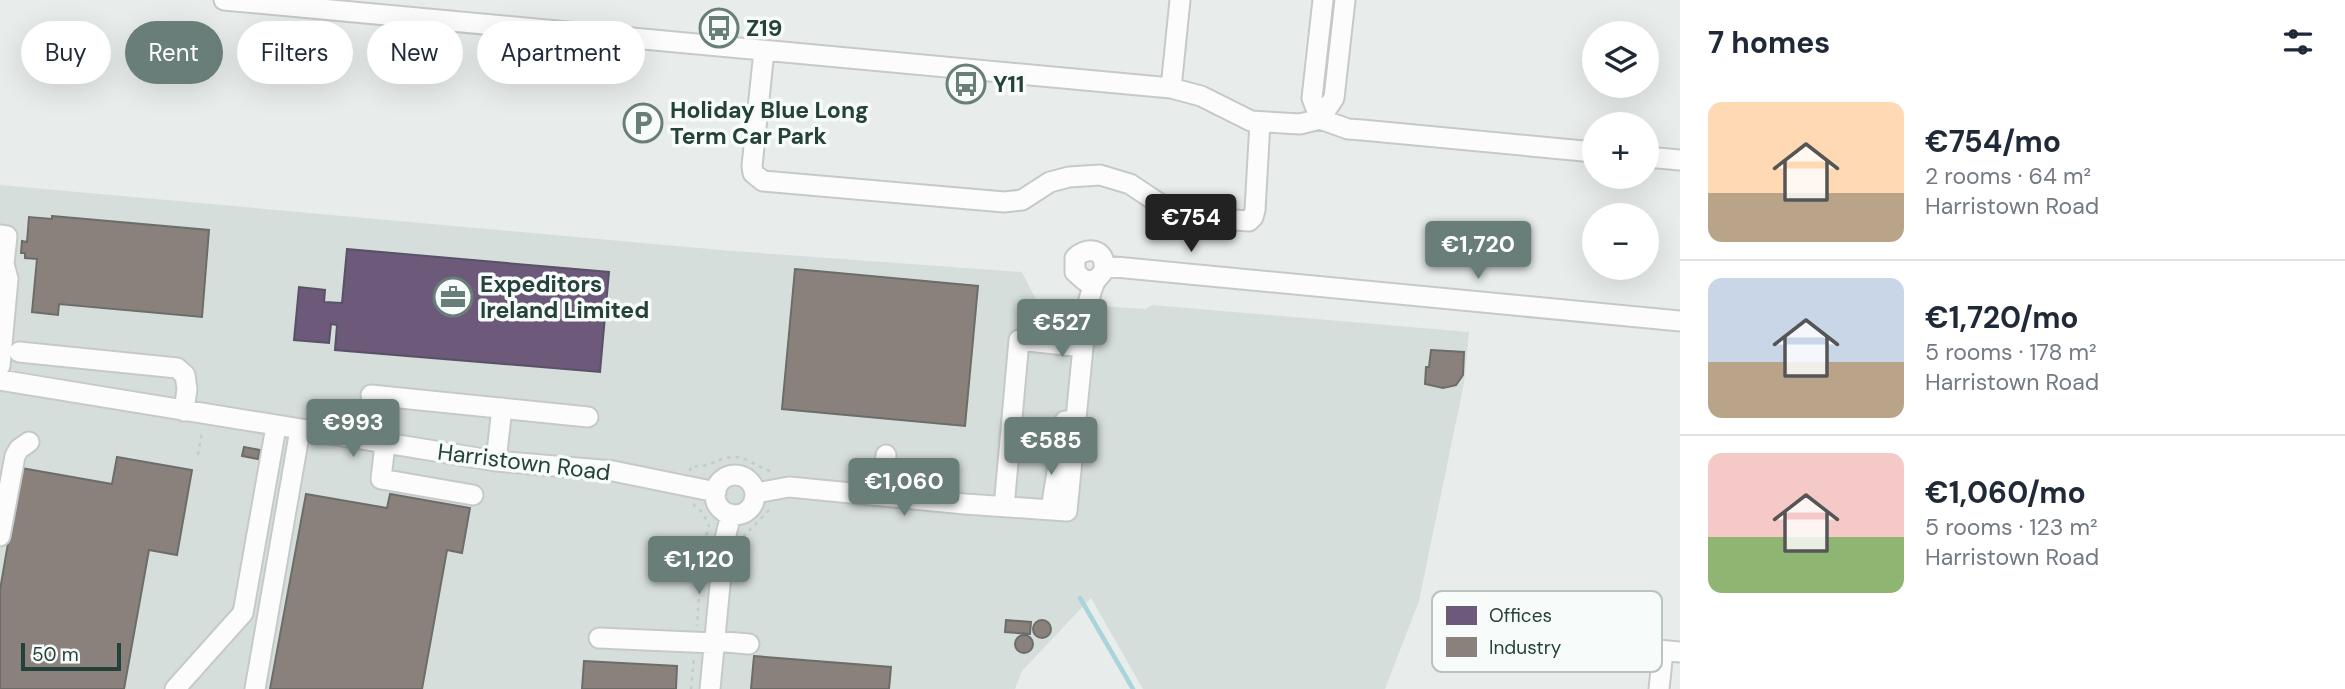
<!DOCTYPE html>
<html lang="en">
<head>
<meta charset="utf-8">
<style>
	body { margin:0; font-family:"DM Sans",sans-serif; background:#f6f6f7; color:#1f2937; height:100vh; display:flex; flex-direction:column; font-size:26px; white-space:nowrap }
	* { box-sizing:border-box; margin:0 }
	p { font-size:23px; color:#747a83 }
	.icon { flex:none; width:38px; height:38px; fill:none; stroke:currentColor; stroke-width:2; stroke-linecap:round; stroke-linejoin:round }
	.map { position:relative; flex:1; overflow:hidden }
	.panel { display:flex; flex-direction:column; background:#fff; width:665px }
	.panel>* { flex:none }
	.top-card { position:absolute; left:21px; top:21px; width:665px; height:63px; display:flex; gap:14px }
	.buttons { position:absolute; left:1582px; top:21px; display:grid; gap:14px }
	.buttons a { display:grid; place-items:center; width:77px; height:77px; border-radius:50%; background:#fff; box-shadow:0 7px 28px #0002; font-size:35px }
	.scale { position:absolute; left:21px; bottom:18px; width:100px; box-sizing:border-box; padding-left:7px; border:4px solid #24423a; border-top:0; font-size:19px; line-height:24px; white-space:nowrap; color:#24423a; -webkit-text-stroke:5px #f7fbf9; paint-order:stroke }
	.price { position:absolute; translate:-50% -60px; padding:0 16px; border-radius:7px; background:#697e78; color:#fff; font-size:23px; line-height:46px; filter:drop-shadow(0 2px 4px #0008) }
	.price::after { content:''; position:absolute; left:50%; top:42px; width:21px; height:16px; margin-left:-10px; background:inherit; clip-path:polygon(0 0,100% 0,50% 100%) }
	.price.selected { background:#222; color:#fff }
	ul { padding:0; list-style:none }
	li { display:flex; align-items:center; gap:21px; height:175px; padding:0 28px }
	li+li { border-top:2px solid #e0e1e3 }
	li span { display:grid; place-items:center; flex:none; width:196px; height:140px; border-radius:14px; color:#555 }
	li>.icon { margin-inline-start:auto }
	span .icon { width:84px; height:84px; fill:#fffc; stroke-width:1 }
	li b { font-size:30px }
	h2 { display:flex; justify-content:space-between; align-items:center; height:84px; padding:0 28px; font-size:30px }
	.tag { padding:0 24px; border-radius:32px; background:#fff; box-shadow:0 7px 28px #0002; font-size:24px; line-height:63px }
	.tag.selected { background:#697e78; color:#fff }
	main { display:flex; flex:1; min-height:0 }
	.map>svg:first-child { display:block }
	.built { fill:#d6dedb }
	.offices { fill:#6d597a; stroke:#575267; stroke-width:2 }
	.industry { fill:#8a817c; stroke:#6b6e68; stroke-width:2 }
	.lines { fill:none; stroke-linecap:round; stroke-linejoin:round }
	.stream { stroke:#a9d4db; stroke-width:4.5 }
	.minor-casing { stroke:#c5cac8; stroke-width:23 }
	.path { stroke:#c3ccca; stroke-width:2.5; stroke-dasharray:3.5 5; stroke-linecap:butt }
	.minor { stroke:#fcfcfc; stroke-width:19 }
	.labels { text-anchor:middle; stroke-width:7; stroke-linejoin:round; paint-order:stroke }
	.poi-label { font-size:23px; font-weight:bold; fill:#24423a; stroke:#f7fbf9; text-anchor:start }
	.street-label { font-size:23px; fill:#24423a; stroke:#f7fbf9 }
	.key { fill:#f7fbf9; stroke:#b8c4c0; stroke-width:2 }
	.key-label { font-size:19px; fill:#24423a }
</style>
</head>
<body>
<main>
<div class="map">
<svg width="1680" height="689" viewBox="0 0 1680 689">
	<rect width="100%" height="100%" fill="#e8edeb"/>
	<path class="built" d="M0,185L732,251L1022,272L1037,302L1145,309L1152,305L1469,332L1464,383L1419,601L1385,689H1143L1091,598L1022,671L1015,689H0Z"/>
	<path class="offices" d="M347,249L609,272L600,372L335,350L337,325L331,324L329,343L294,340L299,287L325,290L324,302L342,303Z"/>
	<path class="industry" d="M52,216L209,230L202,317L59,304L58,315L32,312L37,259L25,258V253H21L22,241L27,242L29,217L52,219Z
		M795,269L978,286L965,426L782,409Z
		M1431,350L1464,352L1463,375L1456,385L1443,388L1425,384L1426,367H1429Z
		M244,447L260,450L258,459L242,456Z
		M117,457L192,470L177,555L149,550L124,689H0V590L21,468L112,484Z
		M306,494L387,508L390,494L470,508L462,553L447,550L422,689H270Z
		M1006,620L1031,622L1030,634L1005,632Z
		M1033 629a9 9 0 1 1 18 0a9 9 0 1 1-18 0Z
		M1015 644a9 9 0 1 1 18 0a9 9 0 1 1-18 0Z
		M754,656L891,667L889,689H751Z
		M584,661L677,666L676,689H582Z"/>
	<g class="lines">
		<path class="stream" d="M1080,598L1133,689"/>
		<defs>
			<path id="minor" d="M224,0L1171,88L1201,96L1251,121L1300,124L1320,119L1348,129L1362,130L1594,152
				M764,51L752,166L753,173L763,181L1004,202L1022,200L1050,182L1069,177L1100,175L1130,184L1178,216L1249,221L1253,217L1255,210L1260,122
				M1171,88L1180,0
				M1320,119L1334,98L1345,0
				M1320,119L1312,98L1323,0
				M1647,157L1680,160
				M0,235L7,236L4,264L8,279L0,366
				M1105,266L1680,321
				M19,352L177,368L185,375L187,389L184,411
				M0,380L496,461L613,471L716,492
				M371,395L588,417
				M385,444L381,479L473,495
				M496,461L502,408
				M715 495a20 20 0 1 1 40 0a20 20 0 1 1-40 0Z
				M756,493L789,487L965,504L1067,511L1087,306C1090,298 1092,285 1097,279C1101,274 1105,272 1104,264C1103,247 1084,248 1075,258V272L1085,281L1095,280
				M882,496L886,455
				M1004,507L1019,340L1074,346
				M1051,510L1065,421
				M0,536L15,456L19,449L29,442
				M599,638L714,643
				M714,641L749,644
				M1636,648L1680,652
				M175,689L243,613L276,427
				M255,689L300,430
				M710,689L724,543L731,514
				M1659,689L1663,651"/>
		</defs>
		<use href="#minor" class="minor-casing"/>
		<path class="path" d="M198,455L202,431
			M690,471L691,466C711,468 716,458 733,457C750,457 759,470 775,472
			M693,504L703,513L709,526L702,550L697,626
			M743,537L772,507
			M691,689L694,657"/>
		<use href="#minor" class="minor"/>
	</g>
	<defs>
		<symbol id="bus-ring" viewBox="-11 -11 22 22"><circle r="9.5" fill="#f7fbf9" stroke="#697e78" stroke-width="1.5"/><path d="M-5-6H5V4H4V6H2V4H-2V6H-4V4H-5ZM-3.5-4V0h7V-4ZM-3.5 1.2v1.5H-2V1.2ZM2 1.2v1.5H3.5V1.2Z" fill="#697e78"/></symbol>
		<symbol id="parking-ring" viewBox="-11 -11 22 22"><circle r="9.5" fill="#f7fbf9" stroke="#697e78" stroke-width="1.5"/><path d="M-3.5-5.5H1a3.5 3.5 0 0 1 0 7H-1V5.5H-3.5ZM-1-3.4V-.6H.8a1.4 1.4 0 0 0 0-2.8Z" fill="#697e78"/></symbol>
		<symbol id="office-ring" viewBox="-11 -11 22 22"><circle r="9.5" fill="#f7fbf9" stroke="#697e78" stroke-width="1.5"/><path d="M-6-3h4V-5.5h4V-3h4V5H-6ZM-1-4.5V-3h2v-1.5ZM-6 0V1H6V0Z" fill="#697e78"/></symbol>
	</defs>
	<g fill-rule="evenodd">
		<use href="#bus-ring" x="697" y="6" width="44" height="44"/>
		<use href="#bus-ring" x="944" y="62" width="44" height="44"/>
		<use href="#parking-ring" x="621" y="101" width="44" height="44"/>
		<use href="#office-ring" x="431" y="275" width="44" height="44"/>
	</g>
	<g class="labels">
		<g class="poi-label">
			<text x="746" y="36">Z19</text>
			<text x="993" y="92">Y11</text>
			<text x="670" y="118">Holiday Blue Long<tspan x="670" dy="26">Term Car Park</tspan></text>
			<text x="480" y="292">Expeditors<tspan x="480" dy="26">Ireland Limited</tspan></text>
		</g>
		<g class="street-label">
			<text transform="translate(524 462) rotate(7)" y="8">Harristown Road</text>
		</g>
	</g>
	<rect x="1432" y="591" width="230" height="81" rx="10" class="key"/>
	<rect x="1446" y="606" width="31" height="19" fill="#6d597a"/>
	<rect x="1446" y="637" width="31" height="20" fill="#8a817c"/>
	<g class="key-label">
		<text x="1489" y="622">Offices</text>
		<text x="1489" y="654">Industry</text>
	</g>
</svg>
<div class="buttons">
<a><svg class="icon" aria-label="layers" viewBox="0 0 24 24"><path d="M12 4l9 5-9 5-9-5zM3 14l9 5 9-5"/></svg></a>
<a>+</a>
<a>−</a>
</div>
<div class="scale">50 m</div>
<b class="price selected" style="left:1191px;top:254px">€754</b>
<b class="price" style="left:1478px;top:281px">€1,720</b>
<b class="price" style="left:1062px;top:359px">€527</b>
<b class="price" style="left:353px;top:459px">€993</b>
<b class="price" style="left:1051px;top:477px">€585</b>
<b class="price" style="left:904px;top:518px">€1,060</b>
<b class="price" style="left:699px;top:596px">€1,120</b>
<div class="top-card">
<a class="tag">Buy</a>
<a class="tag selected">Rent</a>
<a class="tag">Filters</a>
<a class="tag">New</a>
<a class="tag">Apartment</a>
</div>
</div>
<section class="panel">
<h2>7 homes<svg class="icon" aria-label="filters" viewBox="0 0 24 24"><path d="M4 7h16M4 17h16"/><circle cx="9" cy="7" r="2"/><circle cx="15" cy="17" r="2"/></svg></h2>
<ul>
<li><span style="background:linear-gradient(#ffd9b3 65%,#b9a48a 0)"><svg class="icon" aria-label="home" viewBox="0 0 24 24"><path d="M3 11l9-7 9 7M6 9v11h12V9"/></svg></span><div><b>€754/mo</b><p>2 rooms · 64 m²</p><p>Harristown Road</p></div></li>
<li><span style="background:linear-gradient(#c9d6e8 60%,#b9a48a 0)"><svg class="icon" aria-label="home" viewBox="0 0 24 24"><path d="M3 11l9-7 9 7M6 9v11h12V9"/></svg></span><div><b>€1,720/mo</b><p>5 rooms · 178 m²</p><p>Harristown Road</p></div></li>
<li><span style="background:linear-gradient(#f6c9c9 60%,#8fb573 0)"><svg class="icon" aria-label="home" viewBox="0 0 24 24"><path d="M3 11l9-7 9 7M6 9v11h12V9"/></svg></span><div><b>€1,060/mo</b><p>5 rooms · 123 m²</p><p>Harristown Road</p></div></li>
</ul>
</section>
</main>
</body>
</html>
